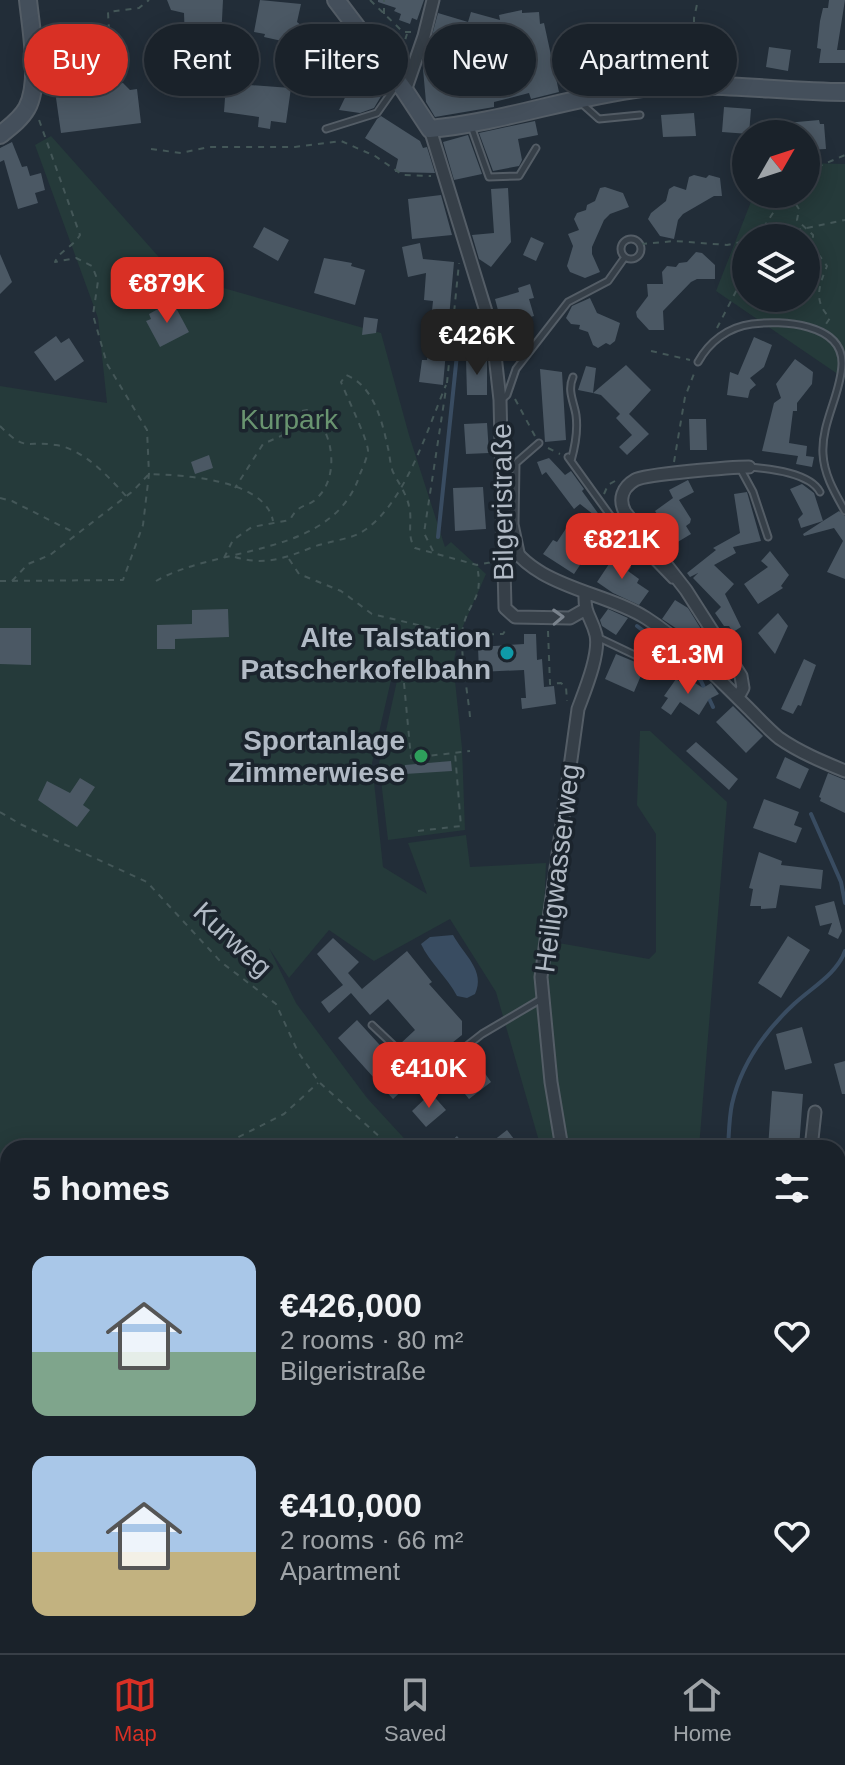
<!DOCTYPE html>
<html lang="en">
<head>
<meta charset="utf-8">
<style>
	body { margin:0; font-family:Arial,sans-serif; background:#232a32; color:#f1f3f6; height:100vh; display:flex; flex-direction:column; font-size:30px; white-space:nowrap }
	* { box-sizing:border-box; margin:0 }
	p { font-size:26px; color:#9fa4a8 }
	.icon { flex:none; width:44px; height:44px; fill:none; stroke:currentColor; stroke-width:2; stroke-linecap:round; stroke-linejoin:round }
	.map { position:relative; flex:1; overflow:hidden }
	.details { position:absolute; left:0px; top:1140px; width:846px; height:514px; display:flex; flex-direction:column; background:#1a222a; border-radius:24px 24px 0 0; box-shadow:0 4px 20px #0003,0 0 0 2px #383f47 }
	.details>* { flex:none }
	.top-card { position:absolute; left:24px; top:24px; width:798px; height:72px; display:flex; gap:16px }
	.needle { width:52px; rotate:51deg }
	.controls { position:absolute; left:732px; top:120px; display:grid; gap:16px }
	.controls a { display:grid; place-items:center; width:88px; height:88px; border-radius:50%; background:#1a222a; box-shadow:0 4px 20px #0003,0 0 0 2px #383f47; font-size:40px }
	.price { position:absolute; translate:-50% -68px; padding:0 18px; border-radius:16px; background:#d93025; color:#fff; font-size:26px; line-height:52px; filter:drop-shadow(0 2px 4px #0008) }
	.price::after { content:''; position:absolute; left:50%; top:48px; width:24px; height:18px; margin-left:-12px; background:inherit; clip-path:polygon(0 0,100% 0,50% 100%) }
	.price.selected { background:#222; color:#fff }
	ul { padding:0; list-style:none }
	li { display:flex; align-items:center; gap:24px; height:200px; padding:0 32px }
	li span { display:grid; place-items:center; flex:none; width:224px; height:160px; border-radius:16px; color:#555 }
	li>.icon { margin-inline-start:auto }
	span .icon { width:96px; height:96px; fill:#fffc; stroke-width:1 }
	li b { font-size:34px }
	h2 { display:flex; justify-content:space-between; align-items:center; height:96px; padding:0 32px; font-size:34px }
	.pill { padding:0 28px; border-radius:36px; background:#1a222a; box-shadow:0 4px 20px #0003,0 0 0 2px #383f47; font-size:28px; line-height:72px }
	.pill.selected { background:#d93025; color:#fff }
	.menu { display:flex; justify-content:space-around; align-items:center; height:112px; border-top:2px solid #383f47; background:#1a222a; font-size:22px; color:#9fa4a8 }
	.menu a { display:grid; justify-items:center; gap:4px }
	.menu .selected { color:#d93025 }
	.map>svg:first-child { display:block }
	.green { fill:#253a3a; fill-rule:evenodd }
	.water { fill:#394c61 }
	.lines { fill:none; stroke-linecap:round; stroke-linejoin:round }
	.stream { stroke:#394c61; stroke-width:4 }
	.building { fill:#4b5864 }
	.lane-casing { stroke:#545d66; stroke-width:9 }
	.street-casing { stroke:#545d66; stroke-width:15 }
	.secondary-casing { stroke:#545d66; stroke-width:20 }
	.path { stroke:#445758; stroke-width:2; stroke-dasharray:6 6; stroke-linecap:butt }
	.lane { stroke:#363f48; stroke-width:5 }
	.street { stroke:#363f48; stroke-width:11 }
	.secondary { stroke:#444f5b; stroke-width:16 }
	.oneway { stroke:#7a838d }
	.culture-dot { fill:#0f9aa8; stroke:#1b242d; stroke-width:3 }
	.leisure-dot { fill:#2e9e5b; stroke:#1b242d; stroke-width:3 }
	.labels { text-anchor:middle; stroke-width:7; stroke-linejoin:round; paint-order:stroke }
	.park-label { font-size:28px; fill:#699470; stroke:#1b242d }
	.street-label { font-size:28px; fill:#b1bac5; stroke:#1b242d }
	.poi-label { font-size:28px; font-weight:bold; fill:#b1bac5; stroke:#1b242d; text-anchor:end }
</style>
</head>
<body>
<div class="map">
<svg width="845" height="1653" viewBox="0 0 845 1653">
	<rect width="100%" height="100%" fill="#222d38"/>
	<path class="green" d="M51,136L174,274L381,333L409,435L445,547L451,542L486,574L460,633L453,664L394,667L372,763L383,867L427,894L408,843L466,835L470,867L546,863L544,911L534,974L557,1148H541L496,992L450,919L374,961L329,930L289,978L269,948L296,1003L367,1098L413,1148H8V1646H838V1193L845,1194V1653H0V386L107,403L98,318L35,145Z
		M806,163L845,164V379L716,291L754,194H806ZM746,238H806V298H746Z
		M454,671L462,748L465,830L388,840L379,763L398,676Z
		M640,731H650L727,802L699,1148H567C556,1084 538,1007 553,942L649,959L656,952V834L637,805Z"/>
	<path class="water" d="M453,935C464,955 486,971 475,994L467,998L457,996C447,977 430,963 421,944L430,937Z"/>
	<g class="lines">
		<path class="stream" d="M438,537L458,345
			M637,626L678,657
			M686,664L701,681L713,707
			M811,814L841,882L845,903
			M728,1148C729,1134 729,1118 732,1104C741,1064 764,1032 794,1004C811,988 837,974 845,951
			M838,1489L843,1503L845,1524"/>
	</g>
	<path class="building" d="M167,0H223L221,39L208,42L185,41L184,13L171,10Z
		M260,0L301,4L297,22L322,42L329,33L331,35L334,32L386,88L374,108L360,113L339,110L354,79L337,85L308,60L296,78L276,64L291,43L264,37L265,34L254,32Z
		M378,0H424L417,20L412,18L410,24L399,20L401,14L394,11L396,8L378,2Z
		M829,0H845L837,50H845V63H819L821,49L817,48L820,21L823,8H828Z
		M522,10V13L539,12L540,24L544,23L559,92L531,99L529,93L494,102V107L435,117L426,102L423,69L438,13L468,22L471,12L500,20L499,15Z
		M646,47L647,58L635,59L634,48Z
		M769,47L791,50L788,71L766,67Z
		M229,66L251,69L249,85L291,88L286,123L271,121L270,129L258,127L259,117L224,112L225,98L220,97L222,79L227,80Z
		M123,83L130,90L137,89L141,123L61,133L56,98L60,91L71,90L70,86L87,84V88Z
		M724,107L751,109L749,134L722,132Z
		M694,113L696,136L663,137L661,115Z
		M381,116L420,141L423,148L427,147L435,173L395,172L398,159L365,138L377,119Z
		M819,120L820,124H824L826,149L806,150V134H787L786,123Z
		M535,121L538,135L518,139L522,160L519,166L493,171L479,133Z
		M468,135L482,174L454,180L443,142Z
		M12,142L22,167L27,166L30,176L41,173L45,190L35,193L38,203L18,209L4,160L0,162V148Z
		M694,175L706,178L709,175L720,178L722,196H714L683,214L678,220L674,239L660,236L648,219L651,213L666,201L669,189L674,186L686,190L689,177Z
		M605,187L623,193L629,207L610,214L604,220L592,247V254L600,272L585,278L570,272L567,266L573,246L568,234L579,230L574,219L577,213L586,210L587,205L595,201L600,188Z
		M508,188L511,242L491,267L479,259L472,235L494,233L491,189Z
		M441,195L452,235L412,239L408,199Z
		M264,227L289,240L278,261L253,247Z
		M531,237L544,243L536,261L523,255Z
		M420,243L423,259L454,262L443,385L419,382L422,360H427L433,301L424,300L426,273L408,277L402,247Z
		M696,252L702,253L715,265V279H697L691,282L663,311L664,330H649L637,317L636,312L648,296L647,284H663L662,272L667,266L676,267L679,263L687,262Z
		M0,254L12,282L0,294Z
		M324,258L352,263L351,266L365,270L355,305L314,293Z
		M530,284L534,298L529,299L534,316L502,325L495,299L519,292L518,288Z
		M590,298L597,313L620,323L615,341L610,345L606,343L598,348L593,345L588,332L579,329L580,325L571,324L566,318L572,306Z
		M167,304L170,309L175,306L189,332L160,347L146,321L151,319L149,314Z
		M364,317L378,319L376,333L362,335Z
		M56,336L61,343L69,338L84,361L55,381L34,352Z
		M754,337L772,345L764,367L750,378L756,385L750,390L748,398L727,395L730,372L738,375Z
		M487,358V395H467L466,359Z
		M795,359L813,372L812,384L797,403V411H793L789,443L807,446L806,456L814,457L812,467L796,464L798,456L762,451L774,403L781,398L776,384Z
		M626,365L651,390L629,414L649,434L627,455L619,447L632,435L616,418L620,414L601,395L593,393Z
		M586,366L596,368L593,393L578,390Z
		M540,369L562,372L566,440L545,442Z
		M689,419H706L707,450H690Z
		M487,423L489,453L466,454L464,424Z
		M209,455L213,468L195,474L191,462Z
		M549,458L565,475L571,471L584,489L582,491L600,516L598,518L580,504L574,509L546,472L542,475L537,462Z
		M688,480L694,492L679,500L691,519L690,523L686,526L691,534L671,546L652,517L657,514L655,511L673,498L669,490Z
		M802,484L814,493L823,521L839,511L845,516V579L827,572L843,541L834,528L804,536L803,534L823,521L801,528L798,519L803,514L790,489Z
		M483,487L486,529L455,531L453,488Z
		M747,492L761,541L733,547L736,553L714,565L734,584L725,594L741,627L733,632L729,626H724L715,613L721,607L693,578L698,573L690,577L687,573L716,550L713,548L740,533L734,494Z
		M569,524L584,534L578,542L590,550L574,574L543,554L553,540L557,542Z
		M770,551L789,575L781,586L783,588L758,604L744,584L768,567L761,561Z
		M611,553L631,567L628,571L639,579L637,583L649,591L639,605L613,593L597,582L609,564L605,561Z
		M675,600L688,608L701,629L695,638L688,633L686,635L662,619Z
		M228,609L229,637L175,639V649H157V625L192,624V610Z
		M608,609L628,618L616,635L602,626L600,620Z
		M778,613L788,626L775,654L758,633Z
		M0,628H31V665L0,664Z
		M524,634H536L537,660L542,659L544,687L554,686L556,704L522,709L521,698H526L524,670L479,672L478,647L524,644Z
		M616,654L645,666L634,692L605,679Z
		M804,659L816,665L801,706L798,705L793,714L781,709Z
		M684,676L703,688L711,683L719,694L709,699L699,715L680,702L671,715L661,708L668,698L664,696L676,679L680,682Z
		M733,706L763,736L746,753L716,722Z
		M696,742L738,779L729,790L686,751Z
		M785,757L809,769L800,789L776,778Z
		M451,761L452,771L405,774V765Z
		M828,773L845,780V813L820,801L821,798L819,797Z
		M80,778L95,787L83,805L90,810L77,827L38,800L47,781L70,793Z
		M764,799L799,812L794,825L802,828L796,843L753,828Z
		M759,852L782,861L781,865L823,870L821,889L780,885L776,908L761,909V906H750L753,889L749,888Z
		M834,901L842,931L838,939L828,934L832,923L820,926L815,906Z
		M788,936L810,950L781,998L758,983Z
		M333,938L359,962L348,973L362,989L407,951L432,982L429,984L462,1021V1035L423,1066L400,1044L415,1030L388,999L370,1015L351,993L329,1013L321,1002L343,985L317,954Z
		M357,1020L388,1054L391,1051L423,1081L429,1082L420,1091L412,1081L393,1099L338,1038Z
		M802,1027L812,1063L785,1070L776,1034Z
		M472,1055L491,1082L469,1099L461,1089V1067Z
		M845,1061V1094H842L834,1064Z
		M772,1091L803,1094L799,1148H768Z
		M431,1093L446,1110L426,1127L412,1111Z
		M507,1130L521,1148H484Z
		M457,1136L467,1148H443Z"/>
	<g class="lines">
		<defs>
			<path id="lane" d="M615,40L627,85
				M580,102L599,119L640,115
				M471,126L489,177L519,176L536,148
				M326,129L377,113L396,86
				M621 249a10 10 0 1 1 20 0a10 10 0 1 1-20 0Z
				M698,362C709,342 728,327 752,324C781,320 843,323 842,364C841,394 821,423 823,454C824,475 835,493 845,511
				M501,400L507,395L516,369L568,302L608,281L625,257
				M568,457L612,518L672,580
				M571,461C575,447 578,430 576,415C574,402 567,391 573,377
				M750,467C771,469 810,473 820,492
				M740,468L753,492L768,537
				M522,557L515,524L516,463L539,443
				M597,637L664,669
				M372,1025L427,1077L482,1034L543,998"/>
			<path id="street" d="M405,91L424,36L433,0
				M430,129L488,318L495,355L500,400L505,608L515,617L570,618L584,610
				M505,536C532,588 602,590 646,618C685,643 715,676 748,708C758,718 768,729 779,738C799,752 823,762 845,771
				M738,697L743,688L741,676L686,590L625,512C618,499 623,487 635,480C645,474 733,467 749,467
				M562,1148L551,1082L541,977L578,709C585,690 600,654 596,635C591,615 584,616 585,592
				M811,1148L815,1112
				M838,1170L845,1174"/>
			<path id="secondary" d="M336,0L405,91L430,129C502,122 570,97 642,88C709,80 778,92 845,92
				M0,135C10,127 21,119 27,108C41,82 31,29 28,0"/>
		</defs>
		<use href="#lane" class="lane-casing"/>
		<use href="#street" class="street-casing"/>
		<use href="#secondary" class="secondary-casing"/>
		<path class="path" d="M370,0L403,32H411
			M384,14V0
			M402,62L400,56L407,34
			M50,69L110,52L108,12L139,8L149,0
			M683,69L694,35V18L698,0
			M151,149L181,153L209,147H295L341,141L375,156L403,175L431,176
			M806,172L845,155
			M789,194L799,209L797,220L813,235V247L827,266C819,286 813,301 830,318L826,324
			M757,238L785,194
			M760,238L845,220
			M641,244L675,241L727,245L746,241
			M717,328L746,272
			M651,351L690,360
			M447,383L459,263
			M515,399L535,436
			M0,426C27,453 25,440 56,445C83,449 108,476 126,496
			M548,448L560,454
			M674,462L685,397L695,371
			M604,494L608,485L615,481
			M0,498L12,501L75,533
			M433,551L424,533L446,389
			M235,557C264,566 286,558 313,547C326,542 350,539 360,533C404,508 427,430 446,385
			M224,558L233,540L252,527L290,520C300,501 308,509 319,496C340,474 333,426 307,410L298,412L283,435L263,444L235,488
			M289,559L299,574L341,591L372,614L435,629L463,631
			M0,581L123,580L143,525L149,474L147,430L107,364L93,315L98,281L92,266L76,258L55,262C59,251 73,247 80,235L38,117
			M12,581L28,564L50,555L133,491L149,474C183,475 265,479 273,521
			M156,581C218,545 334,558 360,474C363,467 367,458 368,451C368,440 346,395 341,382L346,375C374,386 382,421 388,448C390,456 390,465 393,472C399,484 406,493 409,506C413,520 406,536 415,548L477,565L492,562
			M548,631L550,684L561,683L566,687L567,701
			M464,635L503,634L507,628
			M404,683L411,758L470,751
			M470,717C468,693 459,649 463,627C469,600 484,600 477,566
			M0,812L20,824L147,882L221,962L276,1004L298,1052L319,1082L392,1148
			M418,831L461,826L455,753
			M217,1148L284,1114L318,1083
			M0,1194H8
			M838,1225L845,1223
			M838,1264L845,1258
			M0,1374L3,1387L0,1391
			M3,1388L8,1400
			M838,1424L845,1432
			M0,1540L8,1544
			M180,1646L190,1653
			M704,1646L707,1653
			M267,1653L272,1646
			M493,1653L495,1646
			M539,1653L542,1646
			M555,1653L557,1646"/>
		<use href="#lane" class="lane"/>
		<use href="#street" class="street"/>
		<use href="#secondary" class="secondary"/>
	</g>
	<defs><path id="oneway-chevron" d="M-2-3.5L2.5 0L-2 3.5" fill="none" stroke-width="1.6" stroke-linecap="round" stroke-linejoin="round" transform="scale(2)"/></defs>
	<use class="oneway" href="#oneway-chevron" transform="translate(558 617) rotate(-2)"/>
	<circle class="culture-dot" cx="507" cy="653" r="8"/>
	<circle class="leisure-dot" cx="421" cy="756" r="8"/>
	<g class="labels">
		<g class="park-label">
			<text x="289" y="429">Kurpark</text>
		</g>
		<g class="street-label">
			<text transform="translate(502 502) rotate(-91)" y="10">Bilgeristraße</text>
			<text transform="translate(557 868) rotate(-83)" y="10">Heiligwasserweg</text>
			<text transform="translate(233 939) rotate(43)" y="10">Kurweg</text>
		</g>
		<g class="poi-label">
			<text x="491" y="647">Alte Talstation<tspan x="491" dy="32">Patscherkofelbahn</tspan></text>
			<text x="405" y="750">Sportanlage<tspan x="405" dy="32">Zimmerwiese</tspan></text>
		</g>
	</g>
</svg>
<div class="controls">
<a><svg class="needle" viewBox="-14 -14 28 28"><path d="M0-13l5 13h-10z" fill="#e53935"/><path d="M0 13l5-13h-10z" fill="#9fa4a8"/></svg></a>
<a><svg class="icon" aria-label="layers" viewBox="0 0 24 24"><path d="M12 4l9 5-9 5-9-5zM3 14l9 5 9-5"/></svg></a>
</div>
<b class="price" style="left:167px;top:325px">€879K</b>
<b class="price selected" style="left:477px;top:377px">€426K</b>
<b class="price" style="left:622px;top:581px">€821K</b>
<b class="price" style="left:688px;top:696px">€1.3M</b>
<b class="price" style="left:429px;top:1110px">€410K</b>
<div class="top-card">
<a class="pill selected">Buy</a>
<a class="pill">Rent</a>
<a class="pill">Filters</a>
<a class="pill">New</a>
<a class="pill">Apartment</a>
</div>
<section class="details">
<h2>5 homes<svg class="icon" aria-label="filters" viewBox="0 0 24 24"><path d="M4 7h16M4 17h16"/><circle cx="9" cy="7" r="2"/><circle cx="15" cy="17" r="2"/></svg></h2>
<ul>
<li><span style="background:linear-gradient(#a9c7e8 60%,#7fa58c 0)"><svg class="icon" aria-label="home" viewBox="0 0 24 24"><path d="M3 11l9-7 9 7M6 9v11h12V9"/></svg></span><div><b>€426,000</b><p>2 rooms · 80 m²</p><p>Bilgeristraße</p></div><svg class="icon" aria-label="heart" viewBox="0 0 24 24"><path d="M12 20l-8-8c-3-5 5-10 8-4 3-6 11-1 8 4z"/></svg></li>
<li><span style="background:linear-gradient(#a9c7e8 60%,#c2b280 0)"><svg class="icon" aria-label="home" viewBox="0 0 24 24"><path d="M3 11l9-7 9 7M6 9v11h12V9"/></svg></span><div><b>€410,000</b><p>2 rooms · 66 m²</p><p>Apartment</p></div><svg class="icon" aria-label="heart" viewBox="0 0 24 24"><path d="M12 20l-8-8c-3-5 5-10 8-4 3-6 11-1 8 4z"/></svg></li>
</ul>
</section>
</div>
<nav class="menu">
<a class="selected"><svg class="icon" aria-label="map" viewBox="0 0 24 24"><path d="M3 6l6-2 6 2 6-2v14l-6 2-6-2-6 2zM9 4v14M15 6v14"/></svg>Map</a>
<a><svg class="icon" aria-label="saved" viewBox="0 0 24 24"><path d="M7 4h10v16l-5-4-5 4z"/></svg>Saved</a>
<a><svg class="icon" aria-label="home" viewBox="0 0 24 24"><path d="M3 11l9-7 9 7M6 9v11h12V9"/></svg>Home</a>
</nav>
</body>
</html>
